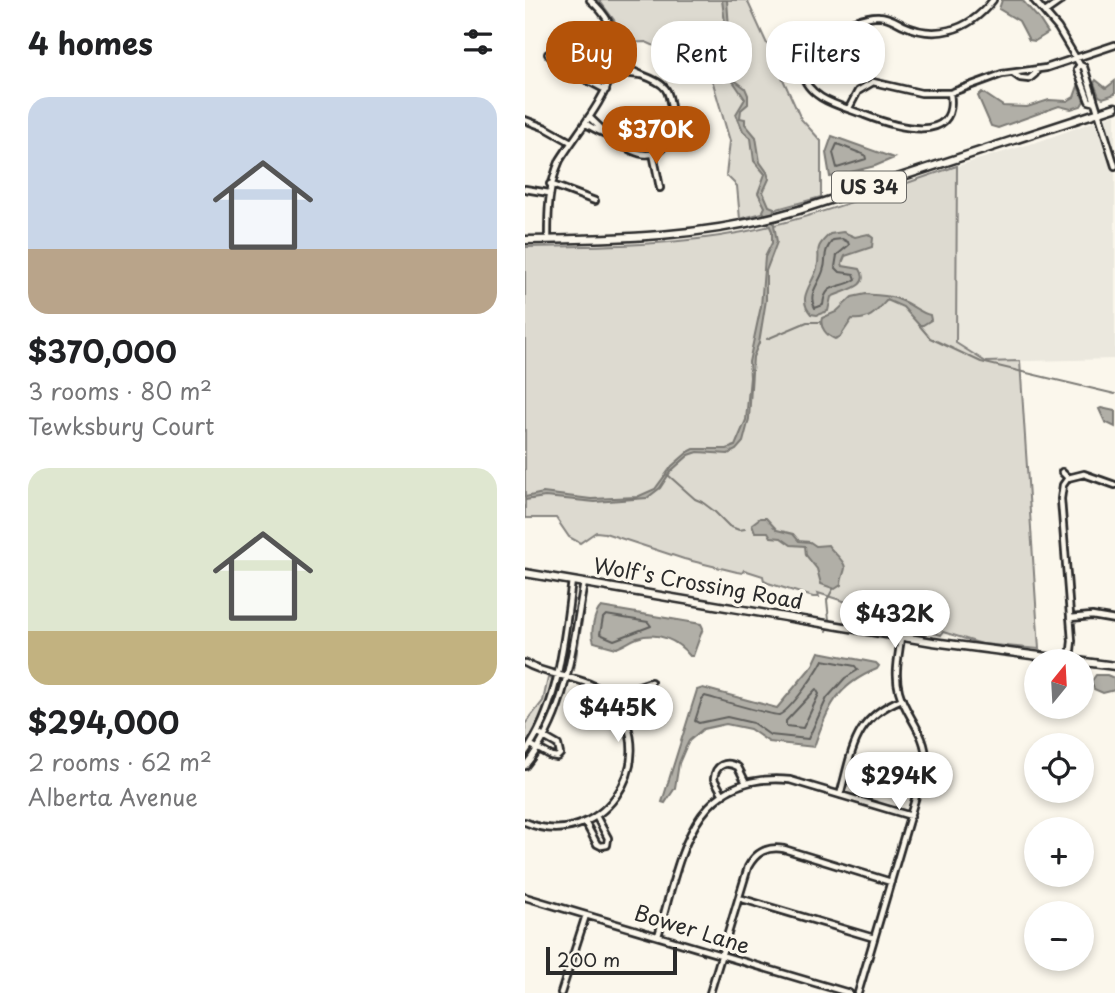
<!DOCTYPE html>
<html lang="en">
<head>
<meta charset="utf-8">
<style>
	body { margin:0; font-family:"Playpen Sans",sans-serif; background:#f2f2f2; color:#202124; height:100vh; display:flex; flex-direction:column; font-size:26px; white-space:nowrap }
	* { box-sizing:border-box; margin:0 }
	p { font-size:23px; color:#757577 }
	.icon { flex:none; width:38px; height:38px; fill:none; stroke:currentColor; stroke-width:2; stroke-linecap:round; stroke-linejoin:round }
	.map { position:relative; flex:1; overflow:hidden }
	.sheet { display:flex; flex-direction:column; background:#fff; width:525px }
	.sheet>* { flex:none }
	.banner { position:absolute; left:21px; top:21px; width:464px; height:63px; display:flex; gap:14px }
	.needle { width:46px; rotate:18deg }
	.controls { position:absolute; left:499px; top:649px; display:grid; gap:14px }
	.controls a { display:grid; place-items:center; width:70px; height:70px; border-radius:50%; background:#fff; box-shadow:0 4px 10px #0003; font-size:35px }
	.scale { position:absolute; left:21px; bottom:18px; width:131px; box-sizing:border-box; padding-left:7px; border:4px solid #2b2b2b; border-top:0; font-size:19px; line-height:24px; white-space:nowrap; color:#2b2b2b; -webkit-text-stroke:5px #fbf7ec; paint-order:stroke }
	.price { position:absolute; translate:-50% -60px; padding:0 16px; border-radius:24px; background:#fff; color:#222; font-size:23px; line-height:46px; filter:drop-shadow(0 2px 4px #0008) }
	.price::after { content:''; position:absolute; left:50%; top:42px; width:21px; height:16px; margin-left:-10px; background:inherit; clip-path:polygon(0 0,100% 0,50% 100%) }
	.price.active { background:#b45309; color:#fff }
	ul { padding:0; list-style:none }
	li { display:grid; align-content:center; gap:14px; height:371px; padding:0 28px }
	li span { display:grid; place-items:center; height:217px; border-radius:21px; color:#555 }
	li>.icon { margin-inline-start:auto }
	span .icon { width:126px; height:126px; fill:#fffc; stroke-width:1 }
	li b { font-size:30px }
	h2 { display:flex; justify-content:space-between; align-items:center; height:84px; padding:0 28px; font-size:30px }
	.tag { padding:0 24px; border-radius:28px; background:#fff; box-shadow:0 4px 10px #0003; font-size:24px; line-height:63px }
	.tag.active { background:#b45309; color:#fff }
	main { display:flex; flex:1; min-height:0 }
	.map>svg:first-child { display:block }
	.built { fill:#ebe8de }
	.green { fill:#dddad0; stroke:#84827e; stroke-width:2 }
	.water { fill:#b1afa7; stroke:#7b7a75; stroke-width:2 }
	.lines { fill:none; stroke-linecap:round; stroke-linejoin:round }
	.shore { stroke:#61605d; stroke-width:2 }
	.stream { stroke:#7b7a75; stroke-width:2 }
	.minor-casing { stroke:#2b2b2b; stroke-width:10 }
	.major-casing { stroke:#2b2b2b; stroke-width:11 }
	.minor { stroke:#fbf7ec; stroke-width:4.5 }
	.major { stroke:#fbf7ec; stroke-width:6 }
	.labels { text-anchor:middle; stroke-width:7; stroke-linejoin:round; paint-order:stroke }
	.shield { fill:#fbf7ec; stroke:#696865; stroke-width:2 }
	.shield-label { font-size:19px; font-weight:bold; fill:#2b2b2b }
	.street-label { font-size:21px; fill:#2b2b2b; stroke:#fbf7ec }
</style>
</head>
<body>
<main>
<section class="sheet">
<h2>4 homes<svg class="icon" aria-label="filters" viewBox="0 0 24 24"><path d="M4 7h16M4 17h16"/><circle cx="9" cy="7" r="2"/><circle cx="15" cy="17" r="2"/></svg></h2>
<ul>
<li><span style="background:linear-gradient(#c9d6e8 70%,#b9a48a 0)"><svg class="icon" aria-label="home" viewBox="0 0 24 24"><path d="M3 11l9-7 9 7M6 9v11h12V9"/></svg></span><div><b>$370,000</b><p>3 rooms · 80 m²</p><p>Tewksbury Court</p></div></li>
<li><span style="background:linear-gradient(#dfe7d0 75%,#c2b280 0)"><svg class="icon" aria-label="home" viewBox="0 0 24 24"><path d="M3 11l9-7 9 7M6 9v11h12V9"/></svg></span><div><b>$294,000</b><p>2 rooms · 62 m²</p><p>Alberta Avenue</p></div></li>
</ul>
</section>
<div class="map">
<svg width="590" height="993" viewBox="0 0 590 993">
	<rect width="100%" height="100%" fill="#fbf7ec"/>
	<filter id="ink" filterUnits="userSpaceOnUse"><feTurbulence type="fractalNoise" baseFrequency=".0143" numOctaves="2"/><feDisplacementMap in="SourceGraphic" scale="14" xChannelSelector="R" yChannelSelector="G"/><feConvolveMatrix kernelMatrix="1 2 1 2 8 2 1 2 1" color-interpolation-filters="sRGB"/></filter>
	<g filter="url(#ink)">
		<path class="built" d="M590,114V359L461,362L431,343L432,166L515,141Z"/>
		<path class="green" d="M74,0H222L276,119L296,141V197L215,219L212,186L201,175L205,141L188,83L172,54L160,60L121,42L96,43L89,20Z
			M432,166L431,343L461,362L495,361L514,649L457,644L418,632L416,635L406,632L401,627L293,593L294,597H288L243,583L239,581L238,576L219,570L217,573L212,572L159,559L80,533L71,532L55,543L44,537L31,518H0V247C73,246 146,246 218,232C290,218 362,189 432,166Z
			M57,603H60L49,670L47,669Z
			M23,678L28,679C26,703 13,727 1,748L0,724L18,701Z"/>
		<path class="water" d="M197,0H202L204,28L208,41L205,68L208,79L220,88L223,95V104L216,110L215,118L220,119V124L231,137L235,162L242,172L244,179L238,192L244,206L249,208L248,219L252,242L241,271V300L234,343L228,357L224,419L218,442L211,450L203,454L173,452L164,455L146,471L135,488L122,498L70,502L20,497L0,500V497L18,493L66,499L112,497L130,489L147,466L163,452L169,449H202L210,446L221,420L225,377L224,362L236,306L240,257L247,243V231L238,211L240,207L233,193L240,174L229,161L226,138L218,131L211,114L220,99L201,71V49L204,41C200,29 199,14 197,0Z
			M477,0H497L514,19L523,33L510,41L504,40L494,21L474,9Z
			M571,80L581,88L590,81V94L578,98L574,96L569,83Z
			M553,86L559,101L556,106L546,109L534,106L473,128L466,126L453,96L457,92L478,106L502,107L524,100L542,101L549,97Z
			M307,136L369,158L350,166L305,177L301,153Z
			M318,232L330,237L343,234L348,238L347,247L320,256L317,263L318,266L335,269C347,288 318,290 306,297L303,311L292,315L286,314C271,298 288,284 292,268C297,250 286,251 305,234Z
			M341,294C352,296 365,295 375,300C386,304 395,313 405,315L406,320L398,325H394L378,307L362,300C352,311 345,321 327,319L315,337L310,339C302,336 294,327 297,318L311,312L327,297Z
			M576,408L590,411V427L580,422L574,409Z
			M235,518H241L252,530L268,534L274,541L285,542L291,546L303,545C307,552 320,560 320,568C319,574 316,579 316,585L310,589L296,584L292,569L281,555L280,546L266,545L256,538L246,537L243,532H230L227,524Z
			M76,607L176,624L178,628L168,656H165C152,640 133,631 112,638C104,641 99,646 91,648L69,642C65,634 69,613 76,607Z
			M294,652L351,663L354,666L352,669C312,685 302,708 289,747L244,742L225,729L201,724L178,729L164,741L160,749L154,763L150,788L140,803L137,802L172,690L178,688L252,708L288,665Z
			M571,675H582L589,678L590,690L578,693L569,689L566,682Z"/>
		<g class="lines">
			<path class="shore" d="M312,144L340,155L341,159L312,168L308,153Z
				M317,239L323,242L324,245L312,255L310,267L315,272L329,274L331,279C316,290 300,281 298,305L290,308C282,294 294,284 298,271C303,258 296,254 308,240Z
				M81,615L123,622L126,626L89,640L75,634L78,618Z
				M298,660L330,666L333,670L320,678L302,698L283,739L245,735L228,723L202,717L174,723L170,721L177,699L180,696C191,699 249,716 254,715C265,711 292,672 298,660Z
				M291,689L294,694L278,728L261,726V721Z"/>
			<path class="stream" d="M394,325L405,338L456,362L590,394
				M242,339L282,322H295
				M143,475L170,499L177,502L189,511L204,526L214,530L220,529
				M304,620L302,600L308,589
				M302,631L303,628"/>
			<defs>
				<path id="minor" d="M509,0L533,28L555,65L559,67L590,166
					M520,12L537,0
					M281,47L278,37L281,33L292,35
					M23,54L33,65L81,90
					M555,65L552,69L564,101L568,102
					M91,66C101,68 108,71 117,75C147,86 143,91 148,121H154
					M89,72L116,75
					M488,73L495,78L504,79L510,74L512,70
					M425,93C434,147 368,126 340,115C317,106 283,100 277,72C270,41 300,31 323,23C333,20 343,15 354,16C363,16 370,21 378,25C393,32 410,34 425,30C443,26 457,14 468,0
					M324,108L333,91L348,82L396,93H425L477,74L521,68L590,45
					M64,117L83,135
					M0,120L21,128L46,142
					M60,123C68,129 76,132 85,136C93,141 100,148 108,151C131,162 149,143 148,121
					M128,153L135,188
					M25,184L70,201
					M0,189L24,193
					M23,239C23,211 23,187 35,160C65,112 126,52 65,0
					M537,472L543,478
					M545,618L567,616L590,620
					M545,659L547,641L536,499L538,485L543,478L559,474L590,485
					M0,663C29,680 64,673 88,701C140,762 73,854 0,822
					M89,703L111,687L126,682
					M6,745L26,756L32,757L35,754L33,745L12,733
					M0,753C35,704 39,638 47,581
					M0,766C43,713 47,647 59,583
					M198,795L189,779C190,765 201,760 213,767L221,783
					M315,795C328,749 328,719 377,699
					M60,822L72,844L76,846L82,845L83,838L71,816
					M0,897L324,993
					M214,898L349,938
					M133,936C155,862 164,770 265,780L386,816
					M36,993L61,915
					M185,993L223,867C231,852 242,846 259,849L366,882
					M333,993L401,762C402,733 381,717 374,691C369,674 374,655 376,637"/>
				<path id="major" d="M0,240C93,239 184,237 274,210L590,107
					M0,573L408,642L590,666"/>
			</defs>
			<use href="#minor" class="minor-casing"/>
			<use href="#major" class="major-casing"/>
			<use href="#minor" class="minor"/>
			<use href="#major" class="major"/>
		</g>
	</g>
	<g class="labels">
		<rect class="shield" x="307" y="171.5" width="74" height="31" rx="5"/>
		<g class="shield-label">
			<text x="344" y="194">US 34</text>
		</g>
		<g class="street-label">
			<text transform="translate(173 584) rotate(10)" y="7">Wolf's Crossing Road</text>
			<text transform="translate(167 930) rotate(17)" y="7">Bower Lane</text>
		</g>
	</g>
</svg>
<div class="controls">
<a><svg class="needle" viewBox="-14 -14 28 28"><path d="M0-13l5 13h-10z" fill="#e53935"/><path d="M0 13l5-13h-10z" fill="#757577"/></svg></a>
<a><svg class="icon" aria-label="locate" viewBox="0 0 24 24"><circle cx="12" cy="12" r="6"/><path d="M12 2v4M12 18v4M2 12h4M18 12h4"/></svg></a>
<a>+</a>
<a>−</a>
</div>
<div class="scale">200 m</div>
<b class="price active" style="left:131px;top:166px">$370K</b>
<b class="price" style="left:370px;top:650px">$432K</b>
<b class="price" style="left:93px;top:744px">$445K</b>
<b class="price" style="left:374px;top:812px">$294K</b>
<div class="banner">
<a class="tag active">Buy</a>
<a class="tag">Rent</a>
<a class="tag">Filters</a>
</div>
</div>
</main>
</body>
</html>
